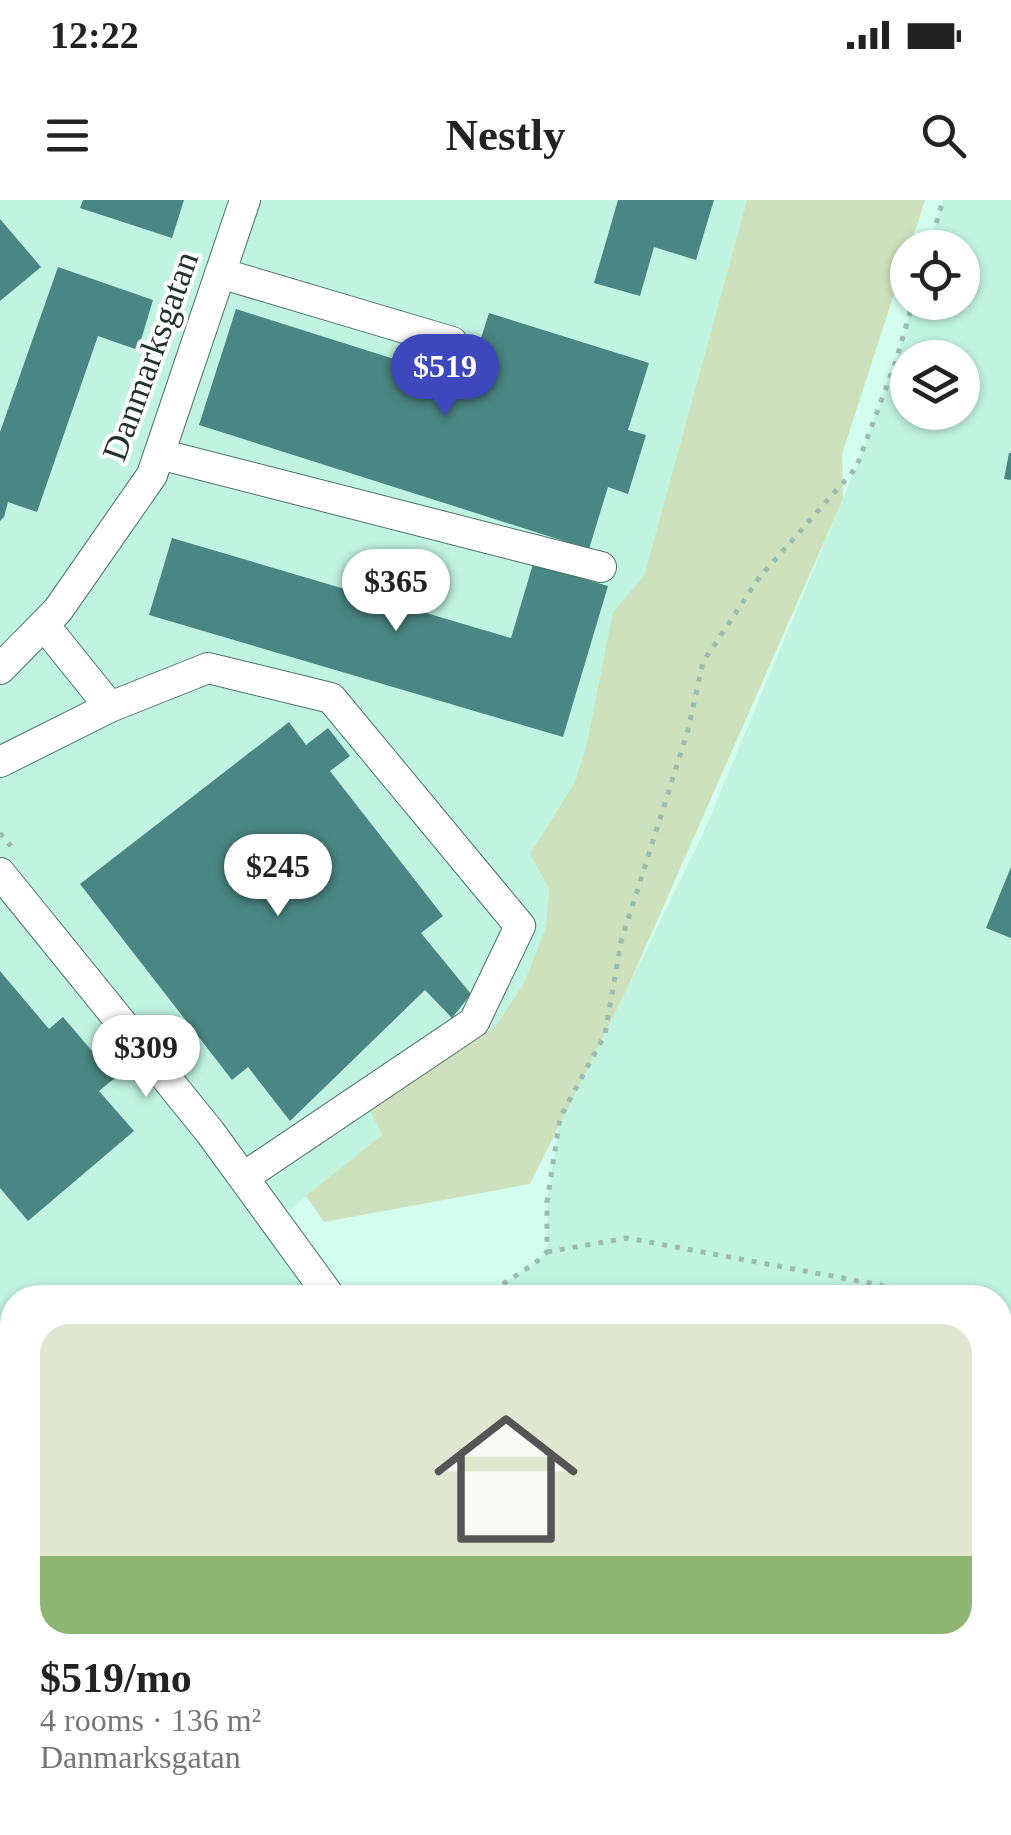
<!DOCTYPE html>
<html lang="en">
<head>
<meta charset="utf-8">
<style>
	body { margin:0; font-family:Georgia,serif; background:#f2f2f2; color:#222; height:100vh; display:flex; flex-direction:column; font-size:38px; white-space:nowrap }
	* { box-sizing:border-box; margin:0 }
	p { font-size:32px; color:#767676 }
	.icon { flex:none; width:55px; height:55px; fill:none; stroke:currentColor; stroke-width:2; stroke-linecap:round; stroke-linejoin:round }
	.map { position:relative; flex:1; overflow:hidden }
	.side { position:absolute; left:0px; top:1085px; width:1012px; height:550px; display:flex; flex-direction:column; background:#fff; border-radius:40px 40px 0 0; box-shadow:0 2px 8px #0004 }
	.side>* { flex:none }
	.fabs { position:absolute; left:890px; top:30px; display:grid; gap:20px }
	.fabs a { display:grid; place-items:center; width:90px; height:90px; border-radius:50%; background:#fff; box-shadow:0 2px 8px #0004; font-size:50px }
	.price { position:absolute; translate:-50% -85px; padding:0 22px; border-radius:35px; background:#fff; color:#222; font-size:32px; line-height:65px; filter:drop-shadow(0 2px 5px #0008) }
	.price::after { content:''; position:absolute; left:50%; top:60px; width:30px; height:22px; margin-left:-15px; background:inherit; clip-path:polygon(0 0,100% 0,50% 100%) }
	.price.selected { background:#3e48bc; color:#fff }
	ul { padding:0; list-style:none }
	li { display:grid; align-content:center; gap:20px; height:530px; padding:0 40px }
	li+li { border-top:2px solid #e0e0e0 }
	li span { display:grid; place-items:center; height:310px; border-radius:30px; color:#555 }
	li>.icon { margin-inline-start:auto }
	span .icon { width:180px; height:180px; fill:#fffc; stroke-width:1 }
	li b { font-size:42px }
	.status { display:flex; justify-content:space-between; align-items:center; height:70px; padding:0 50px; background:#fff; direction:ltr }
	.status svg { height:28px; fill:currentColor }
	header { display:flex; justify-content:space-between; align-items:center; height:130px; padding:0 40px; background:#fff; font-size:45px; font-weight:800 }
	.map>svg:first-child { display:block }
	.built { fill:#c1f3e1; fill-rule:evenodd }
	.green { fill:#cde1bc }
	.building { fill:#4a8683 }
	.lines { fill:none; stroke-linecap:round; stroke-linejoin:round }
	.minor-casing { stroke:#4c7265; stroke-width:32 }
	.path { stroke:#9bbdb1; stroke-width:5; stroke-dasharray:5 8; stroke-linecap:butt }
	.minor { stroke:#fff; stroke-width:30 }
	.labels { text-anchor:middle; stroke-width:8; stroke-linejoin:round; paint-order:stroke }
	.street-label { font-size:35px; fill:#22322c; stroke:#fff }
</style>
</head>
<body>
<div class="status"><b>12:22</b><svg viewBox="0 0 49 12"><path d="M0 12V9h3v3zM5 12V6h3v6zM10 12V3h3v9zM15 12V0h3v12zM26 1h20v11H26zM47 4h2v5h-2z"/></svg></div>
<header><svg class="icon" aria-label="menu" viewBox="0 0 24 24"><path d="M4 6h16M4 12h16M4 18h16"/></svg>Nestly<svg class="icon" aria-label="search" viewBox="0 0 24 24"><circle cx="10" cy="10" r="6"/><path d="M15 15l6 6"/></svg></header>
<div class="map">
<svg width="1011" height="1635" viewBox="0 0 1011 1635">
	<rect width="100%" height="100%" fill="#d3fdee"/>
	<path class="built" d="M0,0H747L644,376L614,412L587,543L575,582L530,654L549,689L546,727L524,783L495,827L370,907L382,935L276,1021L331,1097L12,1098V1622H1000V1098L481,1097L534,1064L547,1052V1002L560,918L605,834L703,634L856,268L895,164L913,103L962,102V48L929,47L943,0H1011V1635H0ZM908,158H962V212H908Z"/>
	<path class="green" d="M747,0H925L910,47L908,48L907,54L842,254L843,299L627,789L530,984L324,1022L306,996L382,935L369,908L495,827L524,783L546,727L549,689L530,654L575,582L587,543L613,412L644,376Z"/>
	<path class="building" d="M83,0H184L172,38L80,8Z
		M618,0H714L696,60L654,47L640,96L594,83Z
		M0,19L41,67L0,101Z
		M58,67L153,100L138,150L98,136L37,312L8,302L4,317L0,321V232Z
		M236,109L467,182L489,113L649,163L628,230L646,235L628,294L608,287L589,349L199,225Z
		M1009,253H1011V280L1004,279Z
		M172,338L511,438L533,364L608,386L563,537L149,415Z
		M289,522L306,545L328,528L350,556L330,571L443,716L421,733L471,794L452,818L425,790L290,921L248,867L232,880L80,684Z
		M1011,667V738L986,728Z
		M0,771L49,829L63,817L115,878L99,891L134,931L28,1021L0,988Z
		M1000,1223L1011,1227V1539L1000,1536Z
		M0,1416L12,1431V1436L0,1447Z
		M12,1496V1540L0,1551V1507Z
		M58,1622H100L84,1635H68Z
		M305,1622H404L396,1630L399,1635H316Z
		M599,1622H644L650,1635H575Z
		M761,1622H876L884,1635H769Z"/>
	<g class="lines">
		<defs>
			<path id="minor" d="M220,73L452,142
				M159,254L601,367
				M44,425L110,507
				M0,469L58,410L152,275L245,0
				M0,562L110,507L208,468L331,498L520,726L474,822L244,977
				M0,673L210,932L331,1098
				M1000,1195L1011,1199
				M685,1622L692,1635
				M927,1622L934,1635"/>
		</defs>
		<use href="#minor" class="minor-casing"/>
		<path class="path" d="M929,48L943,0
			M0,633L11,646
			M547,1052L627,1038L880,1085L913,1098
			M481,1098L534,1064L547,1052V1002L560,918L605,834L621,742L688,530L703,462L759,378L856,268L895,164L913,102
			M1000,1129L1011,1133"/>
		<use href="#minor" class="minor"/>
	</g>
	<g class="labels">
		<g class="street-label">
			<text transform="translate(150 156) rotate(-70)" y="12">Danmarksgatan</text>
		</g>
	</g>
</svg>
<div class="fabs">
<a><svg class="icon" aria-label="locate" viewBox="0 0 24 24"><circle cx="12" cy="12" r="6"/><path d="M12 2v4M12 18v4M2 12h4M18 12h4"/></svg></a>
<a><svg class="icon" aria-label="layers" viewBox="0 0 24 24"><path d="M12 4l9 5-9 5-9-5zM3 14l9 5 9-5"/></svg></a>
</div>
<b class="price selected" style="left:445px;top:219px">$519</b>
<b class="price" style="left:396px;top:434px">$365</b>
<b class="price" style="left:278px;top:719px">$245</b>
<b class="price" style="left:146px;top:900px">$309</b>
<section class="side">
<ul>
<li><span style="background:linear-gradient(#dfe7d0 75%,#8fb573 0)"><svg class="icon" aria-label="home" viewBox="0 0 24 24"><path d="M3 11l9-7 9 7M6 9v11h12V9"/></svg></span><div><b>$519/mo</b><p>4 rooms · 136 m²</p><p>Danmarksgatan</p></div></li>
</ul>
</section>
</div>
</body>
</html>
